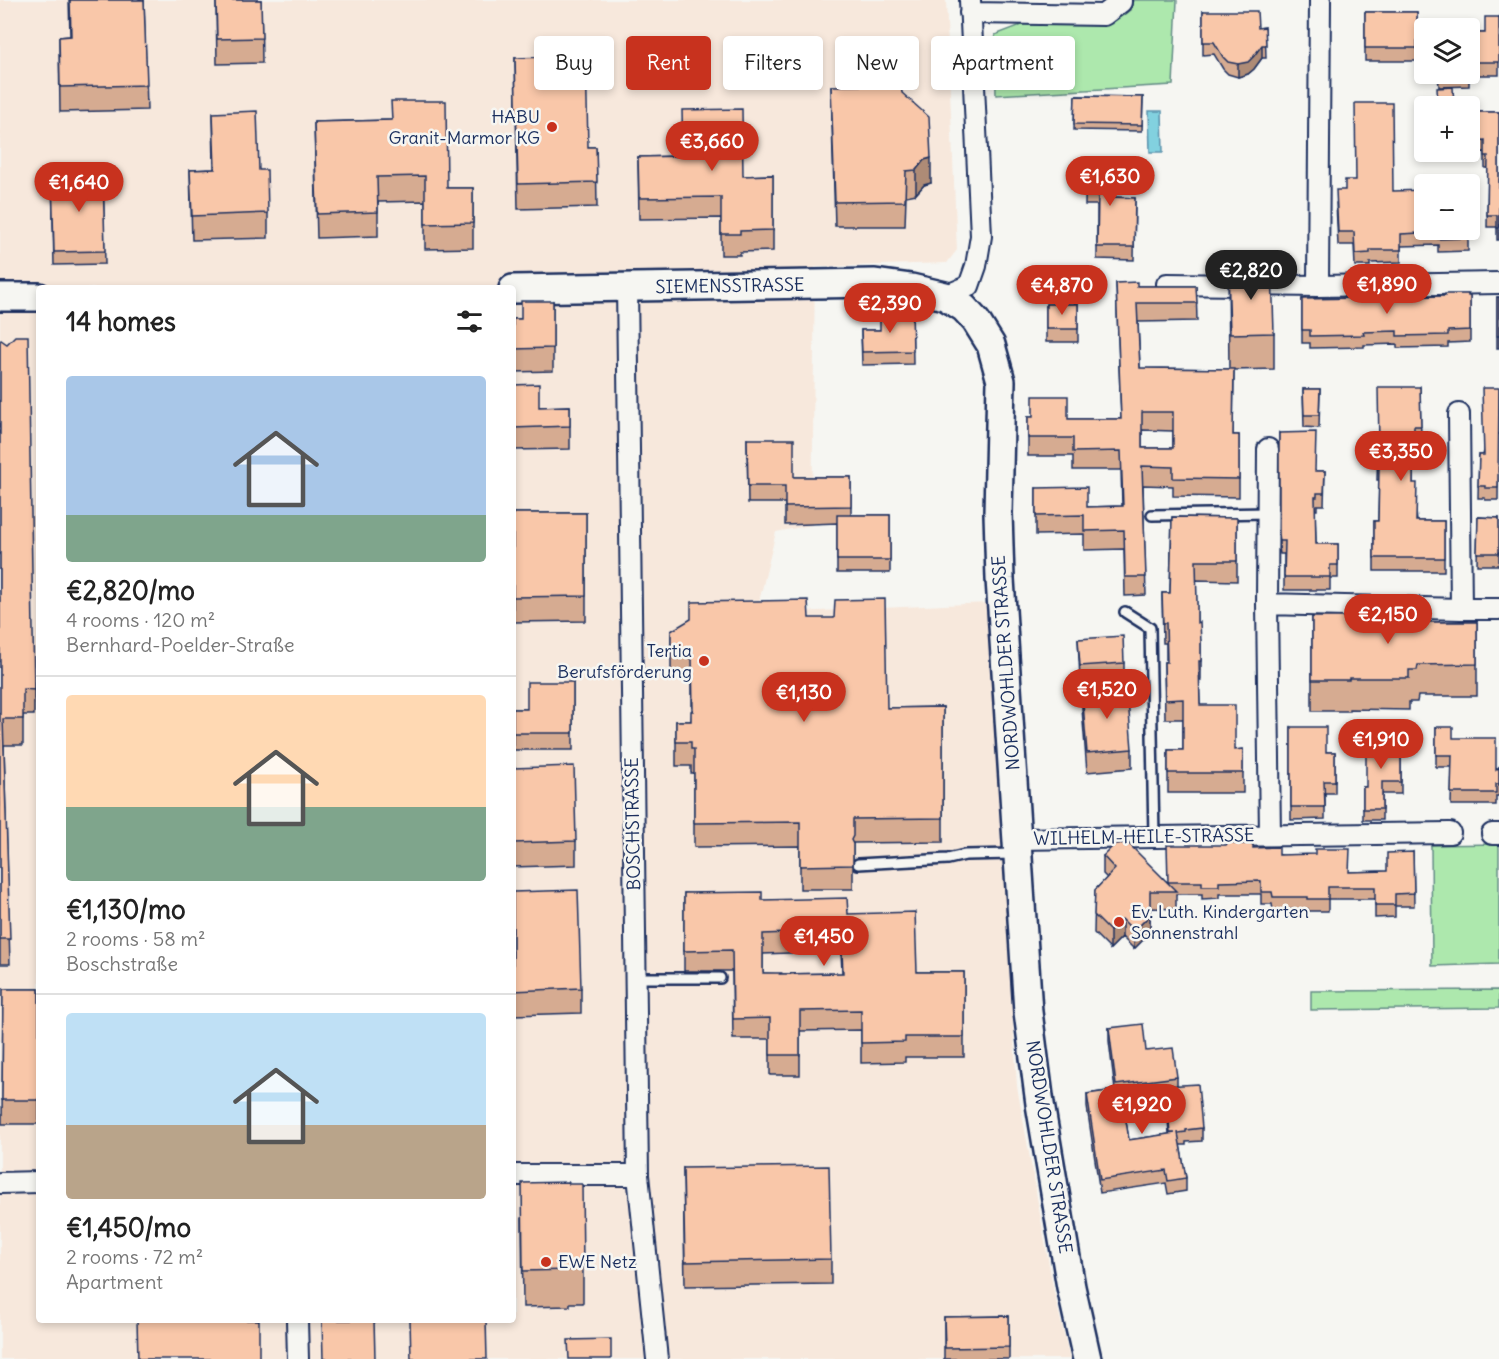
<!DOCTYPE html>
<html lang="en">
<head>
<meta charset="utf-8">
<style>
	body { margin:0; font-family:Delius,sans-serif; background:#f2f2f2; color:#222; height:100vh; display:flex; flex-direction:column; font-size:22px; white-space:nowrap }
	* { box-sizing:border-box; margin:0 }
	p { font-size:20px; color:#767676 }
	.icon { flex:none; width:33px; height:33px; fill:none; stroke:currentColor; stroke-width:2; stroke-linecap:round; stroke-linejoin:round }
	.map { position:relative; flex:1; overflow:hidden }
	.panel { position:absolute; left:36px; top:285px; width:480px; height:1038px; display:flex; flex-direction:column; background:#fff; border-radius:6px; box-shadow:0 3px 9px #0003 }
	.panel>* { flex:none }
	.top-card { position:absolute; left:534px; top:36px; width:570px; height:54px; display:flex; gap:12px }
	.buttons { position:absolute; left:1414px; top:18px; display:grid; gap:12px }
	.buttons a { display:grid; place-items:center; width:66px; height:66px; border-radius:6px; background:#fff; box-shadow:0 3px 9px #0003; font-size:30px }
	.price { position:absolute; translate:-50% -51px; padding:0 14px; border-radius:21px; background:#c8321e; color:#fff; font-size:20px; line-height:39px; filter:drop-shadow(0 2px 3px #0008) }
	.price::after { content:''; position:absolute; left:50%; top:36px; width:18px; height:14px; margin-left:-9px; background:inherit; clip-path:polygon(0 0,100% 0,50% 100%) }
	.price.active { background:#222; color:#fff }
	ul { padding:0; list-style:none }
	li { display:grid; align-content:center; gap:12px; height:318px; padding:0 30px }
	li+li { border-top:2px solid #e0e0e0 }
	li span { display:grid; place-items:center; height:186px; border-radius:6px; color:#555 }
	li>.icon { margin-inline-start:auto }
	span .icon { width:108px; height:108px; fill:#fffc; stroke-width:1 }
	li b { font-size:26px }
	h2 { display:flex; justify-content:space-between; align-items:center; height:72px; padding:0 30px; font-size:26px }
	.tag { padding:0 21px; border-radius:6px; background:#fff; box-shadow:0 3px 9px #0003; font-size:21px; line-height:54px }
	.tag.active { background:#c8321e; color:#fff }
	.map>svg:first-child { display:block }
	.built { fill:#f7e8dc; fill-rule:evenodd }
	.green { fill:#ade8ad; stroke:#648c86; stroke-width:1.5 }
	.water { fill:#82d1df; stroke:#5990ab; stroke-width:1.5 }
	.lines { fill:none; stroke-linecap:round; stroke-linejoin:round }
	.lane-casing { stroke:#1b2f5e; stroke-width:14 }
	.street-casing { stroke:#1b2f5e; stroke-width:24 }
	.secondary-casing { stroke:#1b2f5e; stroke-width:32 }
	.lane { stroke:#f6f6f2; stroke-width:9 }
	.street { stroke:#f6f6f2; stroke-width:20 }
	.secondary { stroke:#f6f6f2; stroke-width:27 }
	.wall { fill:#d6ab91; stroke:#1b2f5e; stroke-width:1.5; fill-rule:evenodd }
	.shaded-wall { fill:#ae8b76; stroke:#1b2f5e; stroke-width:1.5 }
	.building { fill:#f9c7a9; stroke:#1b2f5e; stroke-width:1.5; fill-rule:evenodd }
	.poi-dot { fill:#c8321e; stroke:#f6f6f2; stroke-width:2 }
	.labels { text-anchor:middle; stroke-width:5; stroke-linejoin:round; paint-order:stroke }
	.poi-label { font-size:18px; fill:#1b2f5e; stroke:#f6f6f2; text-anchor:end }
	.street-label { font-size:18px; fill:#1b2f5e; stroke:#f6f6f2 }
</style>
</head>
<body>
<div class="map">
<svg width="1499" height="1359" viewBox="0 0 1499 1359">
	<rect width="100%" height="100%" fill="#f6f6f2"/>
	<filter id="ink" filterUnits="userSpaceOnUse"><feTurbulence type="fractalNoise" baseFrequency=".0167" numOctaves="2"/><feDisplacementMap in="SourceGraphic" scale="12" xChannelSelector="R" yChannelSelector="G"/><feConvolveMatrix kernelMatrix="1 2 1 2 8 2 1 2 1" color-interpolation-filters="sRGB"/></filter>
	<g filter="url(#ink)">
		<path class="built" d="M0,0H946L957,250L947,263L815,267L812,525L776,532L756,614L987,603L1017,1086L1054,1292L1070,1359H0ZM39,288H513V1320H39Z"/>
		<path class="green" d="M1133,0H1177L1173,85L996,95L995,35L1029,22L1114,21L1131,10Z
			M1499,844V964L1432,966L1431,845Z
			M1499,990V1008L1311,1010V991Z"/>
		<path class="water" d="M1149,111H1162L1163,152H1150Z"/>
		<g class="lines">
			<defs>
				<path id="lane" d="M1152,515L1268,513
					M1125,612L1150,628L1154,837
					M858,864L948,859L965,855L1014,854
					M635,978H720"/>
				<path id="street" d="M970,13L1104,15L1121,2V0
					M1167,284L1318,286L1499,283
					M1318,286L1320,0
					M627,287L638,1175L657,1359
					M945,296L969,286L976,266L981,236L970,0
					M1459,414L1461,609
					M1267,604L1268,449
					M1492,834H1499
					M1270,835L1267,604L1461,609H1499
					M1017,839L1450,833
					M513,1175H638
					M0,1183L39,1182
					M297,1320L298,1359"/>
				<path id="secondary" d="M513,289L875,283L911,288L945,296L964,308L976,321L991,345L1001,381L998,513L1000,579L1028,1012L1040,1104L1071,1287L1087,1359
					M0,297H39"/>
			</defs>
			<use href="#lane" class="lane-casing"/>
			<use href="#street" class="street-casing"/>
			<use href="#secondary" class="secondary-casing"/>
			<use href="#lane" class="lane"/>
			<use href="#street" class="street"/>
			<use href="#secondary" class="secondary"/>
		</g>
		<path class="wall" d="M69,0H144L147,110L60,112L59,37L70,36Z
			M216,0H261L262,63L217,64Z
			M1203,11L1258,28L1265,27L1266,58H1262L1254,69L1248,74L1238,77L1228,74L1223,69L1214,54L1203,55Z
			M1365,12H1417V61H1365Z
			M1499,17V75H1469V86L1439,87L1438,74H1470V33H1485Z
			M515,58L588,147H596L597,207L518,209Z
			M831,86L902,93L931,183L924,185L916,194L906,196L905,226H835Z
			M1075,96L1143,97L1142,131L1074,130Z
			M1470,112H1499V240H1497V227H1487L1488,168H1485V152L1438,154V152H1470Z
			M213,113L259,170L268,213V238L192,240L190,170L214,169Z
			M391,120L447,188H473V248L425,249V201L378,202V236L317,238L314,122Z
			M682,156L743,176L773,175V251L740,252V255H721V218L639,219L638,157Z
			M1086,160L1113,197L1135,198L1134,260L1097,259V205H1085Z
			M103,174L105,264L54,265L52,175Z
			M1345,190L1393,191L1468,230V251L1438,252V245L1401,246V262L1370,263V266H1355L1354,245H1338L1336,203Z
			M1228,269L1274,333V369L1234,370L1233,435H1239V497L1173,496V486L1143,485L1146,595L1125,596L1124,549L1084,550V534L1036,535V488L1087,507L1122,506L1121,470H1073V456H1028V417L1068,419H1121L1116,283L1137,286H1196L1197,321L1138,322L1140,368L1229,369ZM1142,430L1173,431V448H1142Z
			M1470,296V342L1448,343V347L1397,348V344L1364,345V347L1310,348V343H1302V299Z
			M1497,297H1499V348H1497Z
			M553,301V371L513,372V319H521Z
			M1046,304H1078V342H1046Z
			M912,311L913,364L862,365L861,330H880Z
			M0,341L34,690V715H23V745H4L10,964H0Z
			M513,385L539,407L570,406V449L513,450Z
			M1420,387L1421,439H1414L1413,483L1417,521H1444V571H1374V521H1378L1379,480H1377L1378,444H1379Z
			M1499,388L1498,500H1485V498H1478L1479,455H1483Z
			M1303,389H1320L1319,428L1304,427Z
			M1279,433L1315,471H1325L1324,505H1317V510H1315L1316,544H1338V578H1330V590H1284V554H1280L1279,547Z
			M747,439L794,477H851V515H890V573H837V523L785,525V503H748Z
			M513,513H586V621L513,622Z
			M1172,517L1237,518V581L1196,580L1197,623L1201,642V680H1199L1200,705L1235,750L1243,749V793H1168V750H1183V719H1165L1164,662H1166V643H1163L1162,593H1170Z
			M1478,517L1499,518V565H1477Z
			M1312,617L1422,622H1477V696H1418L1417,702H1409V710L1349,709V711H1312Z
			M809,618L887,708L943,707V842L853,843V889H800V846L694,847V773H691V766H676V721H691L692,711V683L671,673V631Z
			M1078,639L1124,663V675L1080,679Z
			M573,682V750H513V709H527Z
			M1082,691L1132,749V768L1087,772L1082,709Z
			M1291,727L1326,752H1335V793H1325V819L1291,820Z
			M1436,727L1496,770L1499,767V796H1496V805H1451L1452,767H1436Z
			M1401,740V794H1382V820H1363V787H1366Z
			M513,768L576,841V865L513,867Z
			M1235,844L1253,848L1350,872L1387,871L1413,852L1414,906H1395V917L1375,918V899H1328V911H1308V909L1273,910L1272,904H1261V894H1219V898L1202,899V894H1176V909L1150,908V933L1134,949L1122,937L1110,949L1094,933L1095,890L1107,878L1103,874V856L1168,882Z
			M513,892L581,988V1013L513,1015Z
			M684,893L762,900L848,914L917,972H964V1057H905V1062L861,1063V1030L800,1031V1075H770V1039H733L732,971H684ZM841,951L842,973L780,974L763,973V954Z
			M3,989H39V1124H2Z
			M1109,1028L1146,1051L1177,1077V1085L1202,1128V1141L1186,1142V1145H1180L1186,1178V1191L1168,1194L1166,1183L1100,1193L1087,1107V1094L1115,1090L1109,1041ZM1166,1091L1169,1134L1129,1140L1122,1097Z
			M683,1168L831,1259V1284L685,1286Z
			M522,1219L583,1267V1303H570V1306L523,1307Z
			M1009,1316V1359H944V1317Z"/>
		<path class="shaded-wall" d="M1262,45V58L1254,69L1248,74L1238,77V64Z
			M931,158V183L924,185L916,194V170L924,160Z
			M1150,915V933L1134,949V931Z
			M1122,919V937L1110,949V931Z"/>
		<path class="building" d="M70,0H144L147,85L60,87L59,37L71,36Z
			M216,0H261L262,38L217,39Z
			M1203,11H1257L1258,28L1265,27L1266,45H1262L1254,56L1248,62L1238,64L1228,62L1223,57L1214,42H1203Z
			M1365,12H1417V48H1365Z
			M1485,17H1499V62H1470V33H1485Z
			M586,56L588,147H596L597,182L518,184L515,58Z
			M901,85L902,93L929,117L931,158L924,160L916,170L906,171L905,201L835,202L831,86Z
			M1453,87L1454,106L1468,105V106H1438L1437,88Z
			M1075,96L1143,97L1142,125L1074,124Z
			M391,101H446L447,188H473V223L425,224V176L377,177L378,212L317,214L314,122L392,120Z
			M1355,103H1392L1393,191L1425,190V230H1468V238L1438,239V232L1401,234V250H1370V253L1355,254L1354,232H1338L1336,190H1345V180H1356Z
			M742,109L743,176L773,175V230L740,231V234H721V197L639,198L638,157L683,156L682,110Z
			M257,111L259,170H267L268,213L192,216L190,170L215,169L213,113Z
			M1470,112H1499V228H1497V215H1487L1488,156H1485V140L1470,141Z
			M1086,160L1113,161L1112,197L1135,198L1134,247H1097L1098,193L1085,192Z
			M103,174L105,251L54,252L52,175Z
			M1272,268L1274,333L1230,334L1228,269Z
			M1137,282V286H1196L1197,303H1137L1140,368L1234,369L1233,435H1239V479L1173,478V467L1142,466L1146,577H1125L1124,530L1084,531V515L1036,516V488L1087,487V507L1123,506L1121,451L1073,452V438H1028V417H1033V396H1068V419H1121L1116,283ZM1142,412H1173V448H1142Z
			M1445,294H1468V296H1470V330L1448,331V335L1397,336V331L1363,332L1364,335L1310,336V330H1302V299L1361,298V296L1383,295V297L1445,296Z
			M1497,297H1499V336H1497Z
			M521,301H553V348L513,349V319H521Z
			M1046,304H1078V329H1046Z
			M880,311H912L913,351L862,352L861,330H880Z
			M15,336H28L34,690L23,689V719H3L10,939H0V341L1,340L7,344Z
			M539,384V407L570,406V426L513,428V385Z
			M1378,387H1420L1421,426H1414L1413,483H1417L1416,521H1444V558H1374V521H1378L1379,468H1377L1378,444H1379Z
			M1482,388H1499L1498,488H1485V486H1478L1479,455H1484Z
			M1303,389H1320L1319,415H1304Z
			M1316,432L1315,471H1325L1324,493H1317V497H1315L1316,544H1338V565H1330V577H1284L1285,541H1280L1279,534V433Z
			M747,439H794V477H851V506L785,507V486H748Z
			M513,513H586V596L513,597Z
			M837,515H890V560H837Z
			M1172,517L1237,518V561H1196L1197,603V623L1200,622L1201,642V661H1199L1200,705H1235V750L1243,749V773H1168V750H1183V699L1165,700L1164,662H1167L1166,623H1163L1162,593H1170Z
			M1478,517L1499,518V553H1477Z
			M885,599L887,708L943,707V818L853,819V836L851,840L853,844V865L800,866V822L694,823V749H691V742H676V721H691V711H693L692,659L671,649V631L691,619V602L808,600L809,618H834L835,600Z
			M1374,607L1422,608V622H1477V664L1418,665L1417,670H1409V678H1349V680H1312V617H1374Z
			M1123,636L1124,663L1080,666L1078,639Z
			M527,682H573V733H513V709H527Z
			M1127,687L1132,749L1087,753L1082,691Z
			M1291,727H1326V752H1335V781H1324L1325,807H1291Z
			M1436,727H1453V738H1496V770L1499,767V784H1496V793H1451L1452,755H1436Z
			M1366,740H1401V782H1382V809H1363V787H1366Z
			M574,766L576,841L513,843V768Z
			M1230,840L1235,844H1253V848L1279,847V855L1315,854V849H1350L1349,872L1387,871V853L1413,852L1414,893L1395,894V905H1375V887H1328V899H1308V897H1273L1272,892H1261V881L1219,882V886H1202V882H1168L1167,845H1226Z
			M1128,843L1176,891H1150V915L1134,931L1122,919L1110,931L1094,915L1095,890L1115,869L1103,856L1115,844Z
			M578,890L581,988L513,991V892Z
			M762,892V900L847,898L848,914L915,912L917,972H964V1037H905V1042L861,1043V1010L800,1011V1055H770V1018L733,1019L732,950L684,951V893ZM841,931L843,973L780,974L781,973H763V934Z
			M3,989H39V1100H2Z
			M1143,1024L1146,1051L1173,1048L1177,1077L1116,1085L1109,1028Z
			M1198,1084L1202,1128L1186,1130V1132L1178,1133L1186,1178L1168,1181L1166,1170L1100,1180L1087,1094L1121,1089L1129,1140L1175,1133H1170L1166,1086Z
			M829,1166L831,1259L685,1262L683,1168Z
			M569,1182V1184H582L583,1267H570V1270L523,1271L522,1183Z
			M1009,1316V1347L945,1348L944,1317Z
			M137,1320H259V1359H138Z
			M322,1320H374L375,1359H323Z
			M410,1320H486L487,1359H411Z
			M611,1339V1359H569L568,1340Z"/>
	</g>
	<g class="poi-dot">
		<circle cx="552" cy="127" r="6"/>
		<circle cx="704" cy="661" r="6"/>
		<circle cx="1119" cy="922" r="6"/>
		<circle cx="546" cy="1262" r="6"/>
	</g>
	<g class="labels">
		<g class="poi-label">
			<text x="540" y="123">HABU<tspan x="540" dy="21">Granit-Marmor KG</tspan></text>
			<text x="692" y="657">Tertia<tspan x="692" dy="21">Berufsförderung</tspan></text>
			<text x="1131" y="918" text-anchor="start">Ev. Luth. Kindergarten<tspan x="1131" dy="21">Sonnenstrahl</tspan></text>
			<text x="558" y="1268" text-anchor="start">EWE Netz</text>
		</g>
		<g class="street-label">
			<text transform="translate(730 286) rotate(-1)" y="6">SIEMENSSTRASSE</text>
			<text transform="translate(1006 663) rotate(-94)" y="6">NORDWOHLDER STRASSE</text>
			<text transform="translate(633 824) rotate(-91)" y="6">BOSCHSTRASSE</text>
			<text transform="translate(1144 837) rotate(-1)" y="6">WILHELM-HEILE-STRASSE</text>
			<text transform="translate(1049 1147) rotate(81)" y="6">NORDWOHLDER STRASSE</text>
		</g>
	</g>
</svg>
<div class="buttons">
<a><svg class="icon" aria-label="layers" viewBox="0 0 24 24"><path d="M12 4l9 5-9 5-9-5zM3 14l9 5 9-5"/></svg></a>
<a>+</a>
<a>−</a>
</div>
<b class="price" style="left:712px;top:172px">€3,660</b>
<b class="price" style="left:1110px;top:207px">€1,630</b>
<b class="price" style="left:79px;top:213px">€1,640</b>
<b class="price active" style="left:1251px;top:301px">€2,820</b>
<b class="price" style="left:1387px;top:315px">€1,890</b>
<b class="price" style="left:1062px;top:316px">€4,870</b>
<b class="price" style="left:890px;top:334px">€2,390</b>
<b class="price" style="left:1401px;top:482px">€3,350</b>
<b class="price" style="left:1388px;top:645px">€2,150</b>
<b class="price" style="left:1107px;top:720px">€1,520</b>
<b class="price" style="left:804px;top:723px">€1,130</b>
<b class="price" style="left:1381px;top:770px">€1,910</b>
<b class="price" style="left:824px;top:967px">€1,450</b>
<b class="price" style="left:1142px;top:1135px">€1,920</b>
<div class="top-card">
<a class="tag">Buy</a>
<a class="tag active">Rent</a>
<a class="tag">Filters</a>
<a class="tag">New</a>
<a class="tag">Apartment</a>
</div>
<section class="panel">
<h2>14 homes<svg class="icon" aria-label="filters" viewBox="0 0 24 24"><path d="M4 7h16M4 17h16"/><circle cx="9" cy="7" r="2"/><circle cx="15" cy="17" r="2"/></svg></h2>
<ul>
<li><span style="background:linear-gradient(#a9c7e8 75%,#7fa58c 0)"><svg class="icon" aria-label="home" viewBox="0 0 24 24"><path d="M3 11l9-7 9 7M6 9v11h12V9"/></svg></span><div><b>€2,820/mo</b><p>4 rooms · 120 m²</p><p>Bernhard-Poelder-Straße</p></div></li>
<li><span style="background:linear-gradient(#ffd9b3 60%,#7fa58c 0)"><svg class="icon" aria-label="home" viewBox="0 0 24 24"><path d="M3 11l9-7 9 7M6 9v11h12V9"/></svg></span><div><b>€1,130/mo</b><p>2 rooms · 58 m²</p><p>Boschstraße</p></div></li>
<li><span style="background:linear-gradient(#bfe0f5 60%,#b9a48a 0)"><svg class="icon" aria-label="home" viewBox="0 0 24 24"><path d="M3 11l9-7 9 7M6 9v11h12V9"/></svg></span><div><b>€1,450/mo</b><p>2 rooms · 72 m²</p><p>Apartment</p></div></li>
</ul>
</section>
</div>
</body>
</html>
